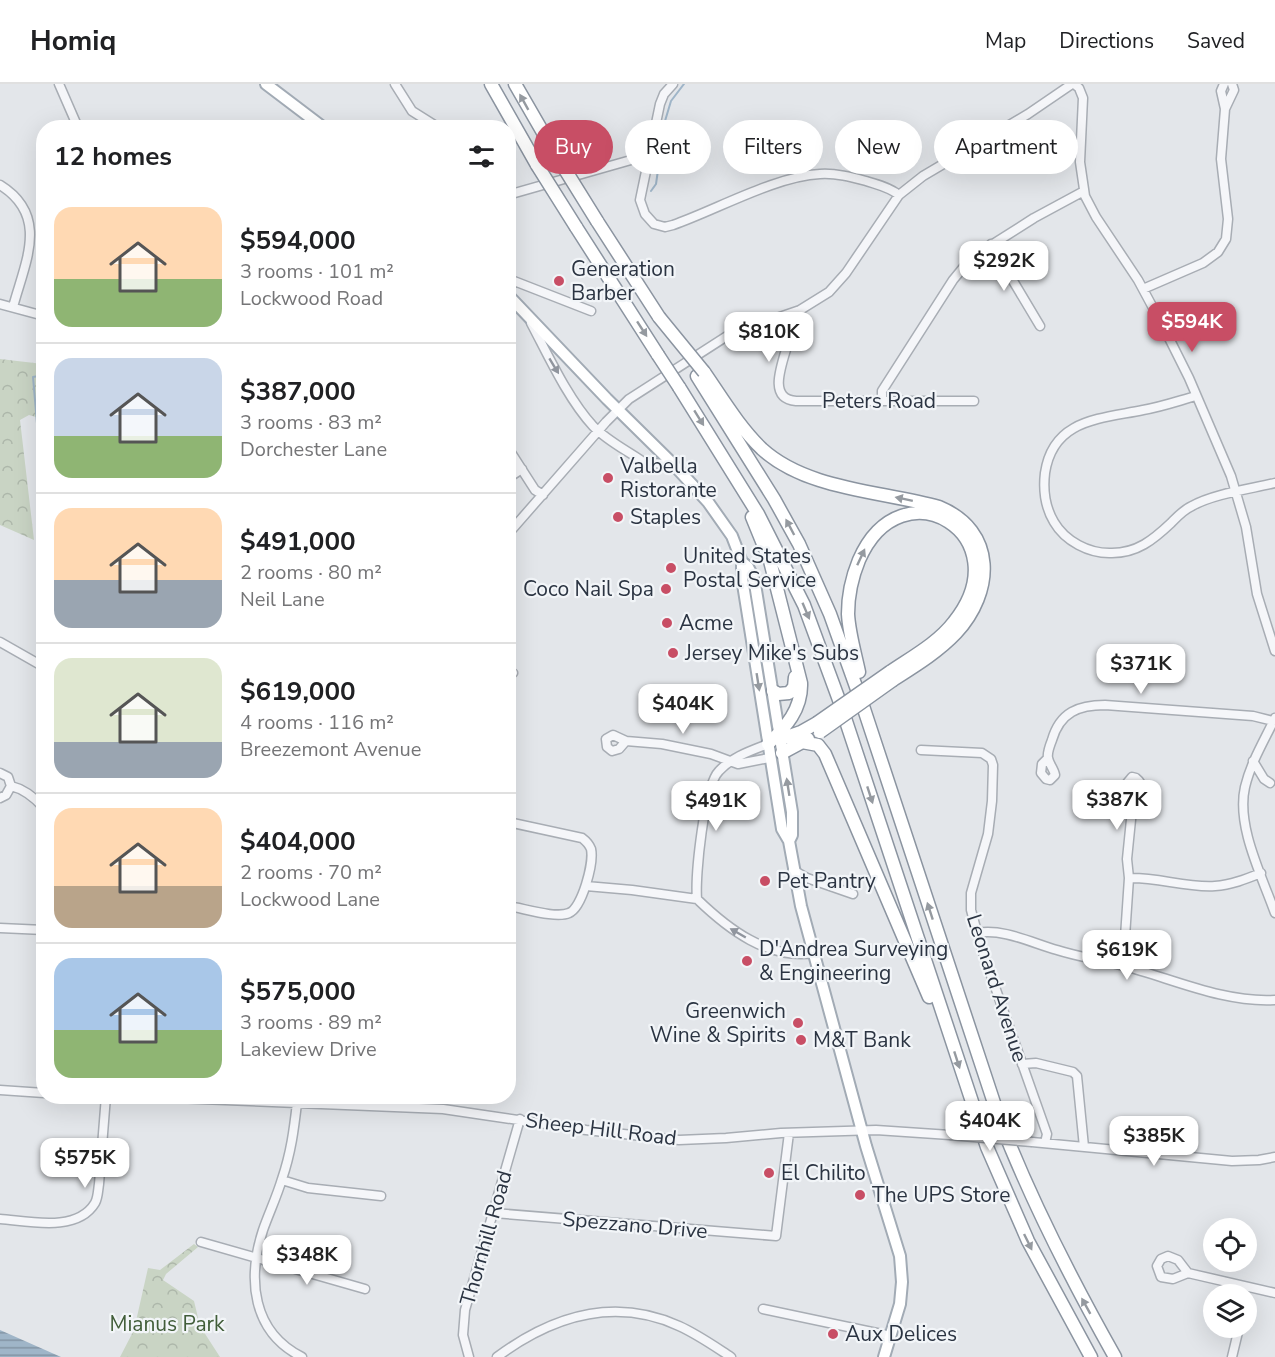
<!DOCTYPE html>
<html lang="en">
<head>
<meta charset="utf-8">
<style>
	body { margin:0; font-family:"Nunito Sans",sans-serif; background:#f6f6f6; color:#202124; height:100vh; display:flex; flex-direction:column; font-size:22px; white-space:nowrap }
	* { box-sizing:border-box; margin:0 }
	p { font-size:20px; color:#757577 }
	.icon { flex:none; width:33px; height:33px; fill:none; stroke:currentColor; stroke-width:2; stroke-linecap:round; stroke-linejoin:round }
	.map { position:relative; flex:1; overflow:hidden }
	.details { position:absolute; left:36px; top:36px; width:480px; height:984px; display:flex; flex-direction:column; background:#fff; border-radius:24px; box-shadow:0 6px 24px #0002 }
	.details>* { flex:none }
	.top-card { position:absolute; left:534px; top:36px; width:570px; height:54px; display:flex; gap:12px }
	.tools { position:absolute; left:1203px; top:1134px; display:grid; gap:12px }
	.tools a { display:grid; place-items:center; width:54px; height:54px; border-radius:50%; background:#fff; box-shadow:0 6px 24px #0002; font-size:30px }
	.price { position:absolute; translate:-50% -51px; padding:0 14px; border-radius:12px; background:#fff; color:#222; font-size:20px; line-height:39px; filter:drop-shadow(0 2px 3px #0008) }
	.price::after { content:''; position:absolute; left:50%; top:36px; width:18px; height:14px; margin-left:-9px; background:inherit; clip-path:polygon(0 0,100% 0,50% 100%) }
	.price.on { background:#c84e65; color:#fff }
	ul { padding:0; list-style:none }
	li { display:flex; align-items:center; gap:18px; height:150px; padding:0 18px }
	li+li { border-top:2px solid #e0e0e0 }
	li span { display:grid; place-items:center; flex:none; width:168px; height:120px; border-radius:18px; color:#555 }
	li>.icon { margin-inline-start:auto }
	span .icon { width:72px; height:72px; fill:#fffc; stroke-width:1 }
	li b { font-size:26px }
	h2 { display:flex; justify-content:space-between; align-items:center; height:72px; padding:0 18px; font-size:26px }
	.chip { padding:0 21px; border-radius:27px; background:#fff; box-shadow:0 6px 24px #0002; font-size:21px; line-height:54px }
	.chip.on { background:#c84e65; color:#fff }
	header { display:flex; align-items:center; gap:36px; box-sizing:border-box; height:84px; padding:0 30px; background:#fff; border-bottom:2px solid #e0e0e0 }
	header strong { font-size:28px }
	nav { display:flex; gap:33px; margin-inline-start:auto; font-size:21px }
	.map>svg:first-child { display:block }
	.park { fill:url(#park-crowns) }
	.water { fill:url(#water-rules) }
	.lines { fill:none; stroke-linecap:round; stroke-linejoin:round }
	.stream { stroke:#9fb5c8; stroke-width:2 }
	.minor-casing { stroke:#a8adb4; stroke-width:11 }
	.major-casing { stroke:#a2abb5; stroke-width:14 }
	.highway-casing { stroke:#8b94a0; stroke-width:15 }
	.minor { stroke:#f5f6f9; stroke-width:8 }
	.major { stroke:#fff; stroke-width:10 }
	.highway { stroke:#fff; stroke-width:12 }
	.minor-bridge-casing { stroke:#a8adb4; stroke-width:11; stroke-linecap:butt }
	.highway-bridge-casing { stroke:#8b94a0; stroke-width:15; stroke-linecap:butt }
	.minor-bridge { stroke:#f5f6f9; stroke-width:8 }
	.highway-bridge { stroke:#fff; stroke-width:12 }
	.oneway { fill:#959aa0 }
	.oneway2 { fill:#90959e }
	.poi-dot { fill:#c84e65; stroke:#f2f5f8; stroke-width:2 }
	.labels { text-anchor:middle; stroke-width:4.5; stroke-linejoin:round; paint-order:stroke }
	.poi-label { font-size:21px; fill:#2b3442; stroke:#f2f5f8; text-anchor:start }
	.street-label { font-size:21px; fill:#2b3442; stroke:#f2f5f8 }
	.park-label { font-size:21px; fill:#415d39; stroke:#f2f5f8 }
</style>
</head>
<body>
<header>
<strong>Homiq</strong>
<nav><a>Map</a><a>Directions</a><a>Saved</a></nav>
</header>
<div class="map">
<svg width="1275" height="1273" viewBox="0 0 1275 1273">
	<defs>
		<pattern id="park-crowns" width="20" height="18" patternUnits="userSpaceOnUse" patternTransform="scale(1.5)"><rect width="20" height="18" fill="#c9d4c4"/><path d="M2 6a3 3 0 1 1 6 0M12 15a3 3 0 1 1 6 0" fill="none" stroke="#adb7aa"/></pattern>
		<pattern id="water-rules" width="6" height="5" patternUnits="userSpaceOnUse" patternTransform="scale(1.5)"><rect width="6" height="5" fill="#9fb5c8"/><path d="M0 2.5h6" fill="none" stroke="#8294a4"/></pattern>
	</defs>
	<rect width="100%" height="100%" fill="#e3e6ea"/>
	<path class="park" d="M0,275L43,280V286L40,291L43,295V335L29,331L20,336L34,456L0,441Z
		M194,1160L198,1163L166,1190L163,1196L194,1217L200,1242L220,1273H120L134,1246L148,1184L160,1186Z"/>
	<path class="water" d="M0,1246L61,1273H0Z"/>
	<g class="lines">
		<path class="stream" d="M651,107L656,100L665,37L671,17L684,0
			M44,291L33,293L41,386L44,391"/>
		<defs>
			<path id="minor" d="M59,0L76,39L81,44
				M395,0L412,27L439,44
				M673,0L664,10L660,20L640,116L645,130L654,140L665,143L673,141C716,126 776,92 820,90C836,89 851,93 866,97C878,101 889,103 899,111
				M1074,0L1079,4L1083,14L1080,78L1085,112L1096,133L1138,196L1165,246L1189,294L1231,392L1246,443L1257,510L1275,567
				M1225,25L1234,6L1232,0
				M0,101C50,132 25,178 13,223
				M508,111L638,74H648
				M991,160L1040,242
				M508,201L514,197L591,227
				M1143,205L1203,179L1218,168L1226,155L1228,135L1221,75L1225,25L1221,7L1224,0
				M0,220L44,232
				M792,229C799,253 756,313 796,317H974
				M531,239C548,271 568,315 593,342C606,356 626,366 642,377C652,381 663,378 674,381
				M1196,312C1178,317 1161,323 1143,326C1100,335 1053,335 1045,389C1043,406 1045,423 1054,438C1065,457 1089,470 1112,469C1137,469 1153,456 1171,439C1177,433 1183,426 1192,422C1213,410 1250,405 1275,399
				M882,317V307L953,196L971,174L1034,134L1084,107
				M508,364L535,406L543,411
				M508,394L522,385
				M508,450L606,338L629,315L730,250L800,226L829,208L846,189L899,111L923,92L1028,30L1072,0
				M0,558L44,583
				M508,587L513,589
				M1275,634C1264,657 1251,678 1245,703C1236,742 1262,792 1275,829
				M508,637H510
				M626,657L613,651L606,655L607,663L612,667L619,665L626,657L662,660L711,670L738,680L769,674
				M768,660C750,667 732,673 719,687C704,702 695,792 697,815C728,845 768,876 814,869
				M921,666L982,669L991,675L993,681L992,717L988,750L971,809V826L982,866L1047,1050L1045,1059
				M1048,674L1042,680L1041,689L1046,695L1050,696L1055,691C1054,685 1049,680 1048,674C1047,669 1050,661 1052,656C1060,628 1079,621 1105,621L1253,632L1273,637
				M1253,677L1264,695L1270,699
				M0,689L8,693L11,702L6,711L0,714
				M11,702C24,705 35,714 44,724
				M508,738L582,754C586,757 589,760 591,765C594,779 582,824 569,829C556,835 523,824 508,822
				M793,786L807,794L853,810
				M1129,794C1158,793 1186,804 1215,802C1231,801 1246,795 1261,789
				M586,802L632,806L697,815
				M0,844L44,846
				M977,849C1003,844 1032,859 1057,866C1079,873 1101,876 1124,882C1173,895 1224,919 1275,916
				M1123,882L1129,794L1127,775L1133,716L1127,699L1132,693L1136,694C1146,702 1139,708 1133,716
				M1022,980L1036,979L1073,988L1077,992L1084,1063
				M0,1006L44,1009
				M126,1012L443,1025L586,1046L679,1056L726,1054L781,1049L876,1046L950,1051
				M297,1019C294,1045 291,1069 282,1095C277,1112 269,1129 263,1146C247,1195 252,1248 302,1273
				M1032,1058L1232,1077L1259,1076L1275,1073
				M282,1096L308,1104L381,1112
				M494,1129L776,1152L789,1049
				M0,1135C28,1137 77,1149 95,1119C98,1114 98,1106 99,1100L106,1012
				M201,1158L365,1205
				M1168,1172L1178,1176L1188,1189L1173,1195L1161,1193L1157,1182L1161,1175Z
				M1188,1189L1275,1209
				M763,1225L891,1252
				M469,1273L463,1251L465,1226L520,1035
				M497,1273C551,1233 613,1212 679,1242C697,1250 714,1262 731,1273
				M1232,1273L1239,1244"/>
			<path id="major" d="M266,0L324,44
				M508,211L607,315L674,381L708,418L732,452L742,478L748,483L752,491L755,500L792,728V751L789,757
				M742,478V494L782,745L789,757L801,822L866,1062L900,1172L902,1198L900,1220L884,1273"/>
			<path id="highway" d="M491,0L537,81
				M515,0L556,71
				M597,137L659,233
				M576,143L658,271
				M704,288C722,314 739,343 762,365C807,406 882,407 939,423C997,447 994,508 956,549C938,568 915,582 893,596
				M697,292L774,415L799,460L830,530L864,625L999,1034C1031,1117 1071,1195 1115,1273
				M679,303L758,430L804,521L839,616L987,1063L1028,1157L1091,1273
				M752,433L770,477L801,599C802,625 786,643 768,660
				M859,588C855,569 849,549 848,530C848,511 852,493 859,476C902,377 1023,452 954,538C938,559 912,573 890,588
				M773,607L778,610L789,609L794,603L795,593
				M781,655L801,648L817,639
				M802,658L818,661L825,670L929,913
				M782,669L808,655"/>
		</defs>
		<use href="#minor" class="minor-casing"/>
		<use href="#major" class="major-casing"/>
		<use href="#highway" class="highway-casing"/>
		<use href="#minor" class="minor"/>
		<use href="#major" class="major"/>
		<use href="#highway" class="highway"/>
		<defs>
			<path id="minor-bridge" d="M950,1051L1032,1058"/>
			<path id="highway-bridge" d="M556,71L597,137
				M537,81L576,143
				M659,233L704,288
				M658,271L679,303
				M817,639L890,588
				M820,648L893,596"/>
		</defs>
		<use href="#minor-bridge" class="minor-bridge-casing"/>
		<use href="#highway-bridge" class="highway-bridge-casing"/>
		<use href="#minor-bridge" class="minor-bridge"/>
		<use href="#highway-bridge" class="highway-bridge"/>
	</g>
	<defs><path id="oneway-solid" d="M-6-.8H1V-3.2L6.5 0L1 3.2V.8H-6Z" transform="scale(1.5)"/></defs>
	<g class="oneway">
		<use href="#oneway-solid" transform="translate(524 18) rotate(-119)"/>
		<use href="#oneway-solid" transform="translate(642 245) rotate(57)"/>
		<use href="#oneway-solid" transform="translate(699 334) rotate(58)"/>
		<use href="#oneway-solid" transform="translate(904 415) rotate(-168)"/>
		<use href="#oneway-solid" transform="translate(790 443) rotate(-118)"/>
		<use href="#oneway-solid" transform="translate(861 473) rotate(-65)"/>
		<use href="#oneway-solid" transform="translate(806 527) rotate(67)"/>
		<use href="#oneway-solid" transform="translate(758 598) rotate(81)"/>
		<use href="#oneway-solid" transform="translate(788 703) rotate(-99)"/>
		<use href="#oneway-solid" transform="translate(870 711) rotate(72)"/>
		<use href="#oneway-solid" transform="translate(930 827) rotate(-108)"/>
		<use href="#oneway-solid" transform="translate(957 976) rotate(72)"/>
		<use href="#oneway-solid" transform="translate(1028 1158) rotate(64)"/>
		<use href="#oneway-solid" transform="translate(1086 1222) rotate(-119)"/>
	</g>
	<g class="oneway2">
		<use href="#oneway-solid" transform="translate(554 282) rotate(59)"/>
		<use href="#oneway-solid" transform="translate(738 849) rotate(-150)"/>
	</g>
	<g class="poi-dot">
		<circle cx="559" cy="197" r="6"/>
		<circle cx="608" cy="394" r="6"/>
		<circle cx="618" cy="433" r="6"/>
		<circle cx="671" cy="484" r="6"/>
		<circle cx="666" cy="505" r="6"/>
		<circle cx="667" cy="539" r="6"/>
		<circle cx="673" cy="569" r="6"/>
		<circle cx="765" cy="797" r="6"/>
		<circle cx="747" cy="877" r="6"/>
		<circle cx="798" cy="939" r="6"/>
		<circle cx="801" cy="956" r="6"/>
		<circle cx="769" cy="1089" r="6"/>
		<circle cx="860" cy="1111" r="6"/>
		<circle cx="833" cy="1250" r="6"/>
	</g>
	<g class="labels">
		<g class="poi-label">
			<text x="571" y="192">Generation<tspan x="571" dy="24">Barber</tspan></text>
			<text x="620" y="389">Valbella<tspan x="620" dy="24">Ristorante</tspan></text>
			<text x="630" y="440">Staples</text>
			<text x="683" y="479">United States<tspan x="683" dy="24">Postal Service</tspan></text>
			<text x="654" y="512" text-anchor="end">Coco Nail Spa</text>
			<text x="679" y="546">Acme</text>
			<text x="685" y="576">Jersey Mike's Subs</text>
			<text x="777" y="804">Pet Pantry</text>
			<text x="759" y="872">D'Andrea Surveying<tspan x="759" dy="24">&amp; Engineering</tspan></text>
			<text x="786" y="934" text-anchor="end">Greenwich<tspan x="786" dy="24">Wine &amp; Spirits</tspan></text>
			<text x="813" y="963">M&amp;T Bank</text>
			<text x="781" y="1096">El Chilito</text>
			<text x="872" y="1118">The UPS Store</text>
			<text x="845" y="1257">Aux Delices</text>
		</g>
		<g class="street-label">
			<text x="879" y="324">Peters Road</text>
			<text transform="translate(997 904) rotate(72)" y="7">Leonard Avenue</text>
			<text transform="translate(601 1045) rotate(7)" y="7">Sheep Hill Road</text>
			<text transform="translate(635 1141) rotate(5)" y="7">Spezzano Drive</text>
			<text transform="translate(486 1154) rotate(-74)" y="7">Thornhill Road</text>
		</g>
		<g class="park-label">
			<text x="167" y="1247">Mianus Park</text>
		</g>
	</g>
</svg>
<div class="tools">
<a><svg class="icon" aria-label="locate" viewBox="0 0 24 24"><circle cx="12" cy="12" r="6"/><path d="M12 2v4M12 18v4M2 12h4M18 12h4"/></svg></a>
<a><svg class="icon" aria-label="layers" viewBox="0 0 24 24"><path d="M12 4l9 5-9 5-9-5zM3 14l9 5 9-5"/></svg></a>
</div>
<b class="price" style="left:1004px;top:208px">$292K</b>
<b class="price on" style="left:1192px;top:269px">$594K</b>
<b class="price" style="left:769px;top:279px">$810K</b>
<b class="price" style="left:1141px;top:611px">$371K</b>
<b class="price" style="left:683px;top:651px">$404K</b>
<b class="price" style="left:1117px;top:747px">$387K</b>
<b class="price" style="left:716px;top:748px">$491K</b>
<b class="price" style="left:1127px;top:897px">$619K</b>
<b class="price" style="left:990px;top:1068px">$404K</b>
<b class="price" style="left:1154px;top:1083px">$385K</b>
<b class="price" style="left:85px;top:1105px">$575K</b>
<b class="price" style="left:307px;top:1202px">$348K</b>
<div class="top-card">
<a class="chip on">Buy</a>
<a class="chip">Rent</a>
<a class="chip">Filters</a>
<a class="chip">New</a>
<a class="chip">Apartment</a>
</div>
<section class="details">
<h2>12 homes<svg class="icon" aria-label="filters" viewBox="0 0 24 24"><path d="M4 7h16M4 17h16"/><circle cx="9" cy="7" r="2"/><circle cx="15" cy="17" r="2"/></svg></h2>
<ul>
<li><span style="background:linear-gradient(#ffd9b3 60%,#8fb573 0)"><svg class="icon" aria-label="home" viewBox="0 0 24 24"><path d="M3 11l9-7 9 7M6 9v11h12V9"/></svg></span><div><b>$594,000</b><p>3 rooms · 101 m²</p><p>Lockwood Road</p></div></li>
<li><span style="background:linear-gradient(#c9d6e8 65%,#8fb573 0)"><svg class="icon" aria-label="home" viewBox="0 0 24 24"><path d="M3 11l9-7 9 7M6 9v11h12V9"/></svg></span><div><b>$387,000</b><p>3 rooms · 83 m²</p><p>Dorchester Lane</p></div></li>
<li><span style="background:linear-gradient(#ffd9b3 60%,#9aa5b1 0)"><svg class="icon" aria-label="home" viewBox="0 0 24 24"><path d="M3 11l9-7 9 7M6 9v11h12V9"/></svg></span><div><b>$491,000</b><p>2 rooms · 80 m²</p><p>Neil Lane</p></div></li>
<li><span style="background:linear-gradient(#dfe7d0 70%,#9aa5b1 0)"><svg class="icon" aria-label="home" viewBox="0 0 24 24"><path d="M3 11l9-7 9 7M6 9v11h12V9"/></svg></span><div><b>$619,000</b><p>4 rooms · 116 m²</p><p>Breezemont Avenue</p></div></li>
<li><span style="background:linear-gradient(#ffd9b3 65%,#b9a48a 0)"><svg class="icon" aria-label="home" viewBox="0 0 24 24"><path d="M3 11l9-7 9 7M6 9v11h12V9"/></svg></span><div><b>$404,000</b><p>2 rooms · 70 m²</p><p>Lockwood Lane</p></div></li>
<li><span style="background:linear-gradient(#a9c7e8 60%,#8fb573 0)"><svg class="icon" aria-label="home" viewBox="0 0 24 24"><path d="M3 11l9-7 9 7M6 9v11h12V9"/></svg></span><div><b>$575,000</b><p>3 rooms · 89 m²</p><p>Lakeview Drive</p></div></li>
</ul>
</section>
</div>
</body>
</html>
